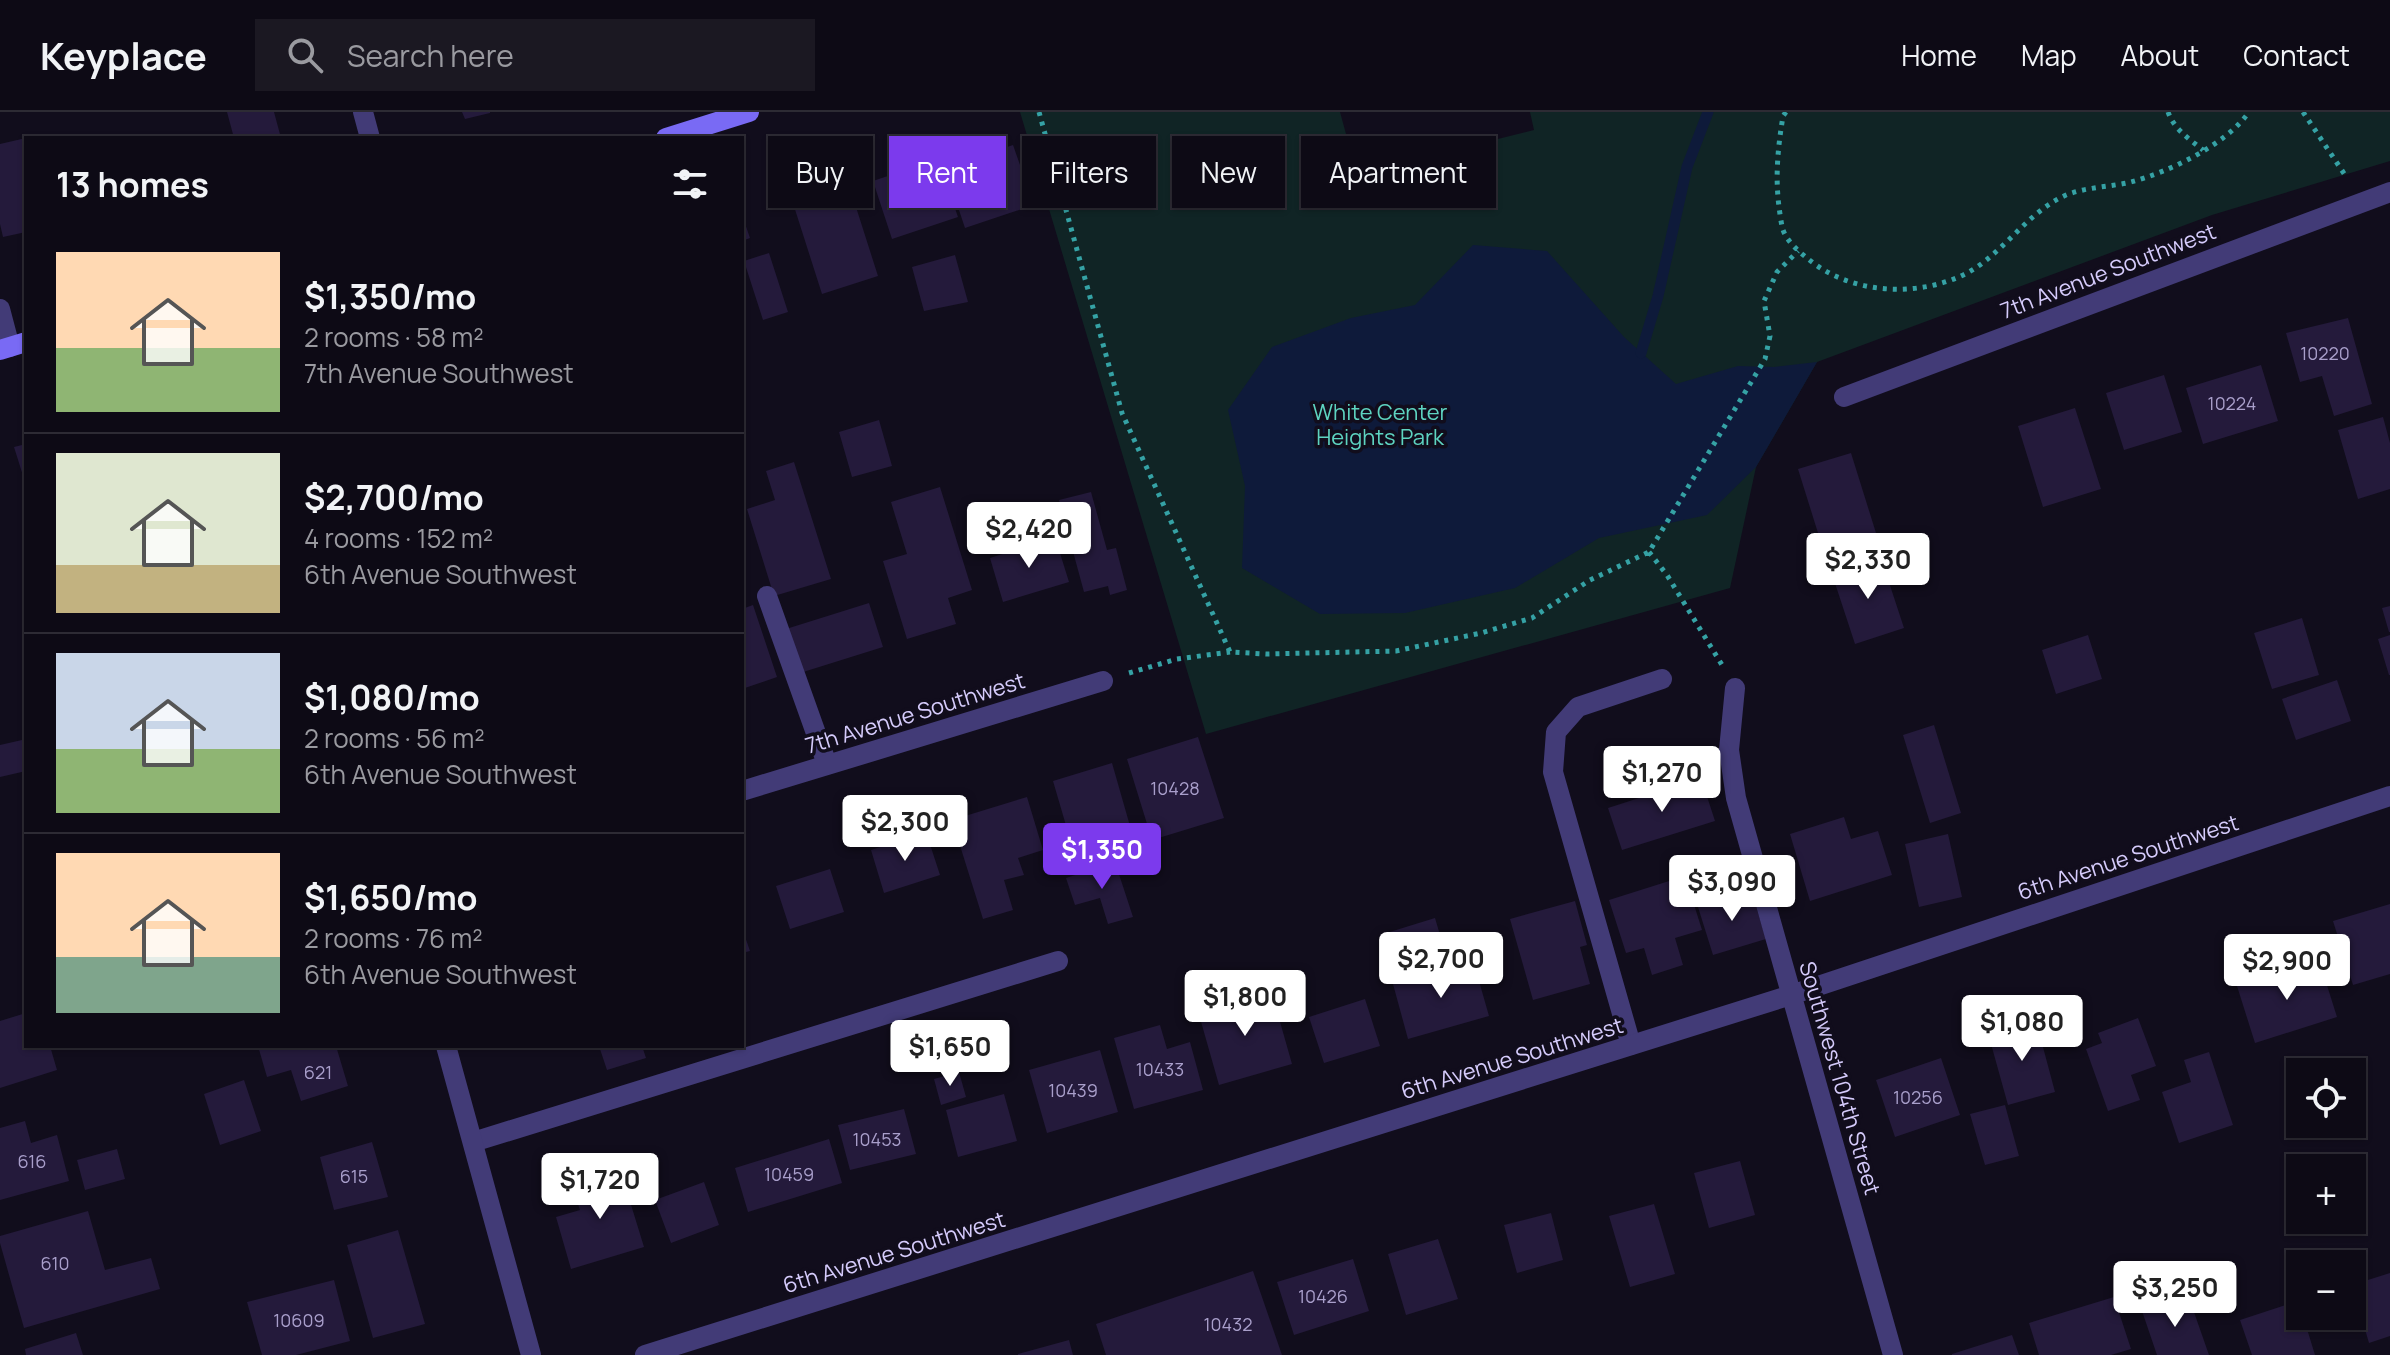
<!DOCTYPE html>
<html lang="en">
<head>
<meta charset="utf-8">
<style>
	body { margin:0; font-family:Manrope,sans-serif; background:#1b1822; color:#f1f3f6; height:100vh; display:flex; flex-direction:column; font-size:30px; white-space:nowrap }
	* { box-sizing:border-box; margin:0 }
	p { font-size:26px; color:#9a9aa0 }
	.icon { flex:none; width:44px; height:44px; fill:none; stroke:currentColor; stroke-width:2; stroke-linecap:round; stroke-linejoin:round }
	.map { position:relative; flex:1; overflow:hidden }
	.details { position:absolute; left:24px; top:24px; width:720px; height:912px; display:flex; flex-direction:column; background:#0d0a15; border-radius:0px; box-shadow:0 2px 6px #0004,0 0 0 2px #2d2b34 }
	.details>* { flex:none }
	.guide { position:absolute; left:768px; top:24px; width:760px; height:72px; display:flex; gap:16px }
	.tools { position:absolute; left:2286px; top:946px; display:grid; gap:16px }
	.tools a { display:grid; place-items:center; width:80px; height:80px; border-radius:0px; background:#0d0a15; box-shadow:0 2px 6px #0004,0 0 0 2px #2d2b34; font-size:40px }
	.price { position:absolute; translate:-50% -68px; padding:0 18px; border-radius:8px; background:#fff; color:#222; font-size:26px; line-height:52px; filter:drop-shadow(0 2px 4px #0008) }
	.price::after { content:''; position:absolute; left:50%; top:48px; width:24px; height:18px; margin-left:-12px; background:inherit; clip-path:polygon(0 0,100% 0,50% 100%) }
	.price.on { background:#7c3aed; color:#fff }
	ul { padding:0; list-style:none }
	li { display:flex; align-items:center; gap:24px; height:200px; padding:0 32px }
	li+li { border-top:2px solid #2d2b34 }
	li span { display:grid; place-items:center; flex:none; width:224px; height:160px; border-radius:0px; color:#555 }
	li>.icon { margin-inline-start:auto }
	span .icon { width:96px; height:96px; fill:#fffc; stroke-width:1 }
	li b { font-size:34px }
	h2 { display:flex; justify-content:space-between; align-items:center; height:96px; padding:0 32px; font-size:34px }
	.chip { padding:0 28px; border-radius:0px; background:#0d0a15; box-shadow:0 2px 6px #0004,0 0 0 2px #2d2b34; font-size:28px; line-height:72px }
	.chip.on { background:#7c3aed; color:#fff }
	header { display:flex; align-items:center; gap:48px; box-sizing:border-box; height:112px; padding:0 40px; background:#0d0a15; border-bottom:2px solid #2d2b34 }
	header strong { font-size:38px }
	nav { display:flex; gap:44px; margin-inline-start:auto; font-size:28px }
	.search { width:560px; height:72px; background:#1b1822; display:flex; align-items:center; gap:20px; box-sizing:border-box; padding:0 28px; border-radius:0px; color:#9a9aa0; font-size:30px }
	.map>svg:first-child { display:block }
	.green { fill:#102425 }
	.water { fill:#0e1a3a }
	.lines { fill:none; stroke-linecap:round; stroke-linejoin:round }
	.stream { stroke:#0e1a3a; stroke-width:11 }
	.building { fill:#241a3b }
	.path { stroke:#35a2a5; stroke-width:5; stroke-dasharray:4 6; stroke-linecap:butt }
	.lane { stroke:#423b77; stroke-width:20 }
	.street { stroke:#423b77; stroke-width:20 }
	.secondary { stroke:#796af4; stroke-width:20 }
	.labels { text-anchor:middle; stroke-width:7; stroke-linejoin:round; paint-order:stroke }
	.number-label { font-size:18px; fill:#a99fcb }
	.street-label { font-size:22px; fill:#d5cbfb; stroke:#110d1c }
	.park-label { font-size:22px; fill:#5ed4c1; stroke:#110d1c }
</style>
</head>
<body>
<header>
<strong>Keyplace</strong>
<div class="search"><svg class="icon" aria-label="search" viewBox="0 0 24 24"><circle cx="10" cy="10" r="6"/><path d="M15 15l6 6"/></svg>Search here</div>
<nav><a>Home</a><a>Map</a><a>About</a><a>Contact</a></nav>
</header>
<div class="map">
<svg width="2390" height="1243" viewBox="0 0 2390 1243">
	<rect width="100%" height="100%" fill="#110d1c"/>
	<path class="green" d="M1020,0H1340L1357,62L1534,18L1530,0H2390V49L2212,103L1817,250L1756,355L1730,476L1206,622Z"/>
	<path class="water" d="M1473,133L1547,139L1624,225L1676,272L1738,254L1774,255L1817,250L1756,355L1707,403L1599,426L1515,476L1405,501L1320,502L1242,456L1245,374L1228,298L1272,235L1351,206L1415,193Z"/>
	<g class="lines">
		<path class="stream" d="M1641,241L1658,184L1687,55L1708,0"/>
	</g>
	<path class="building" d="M227,0H274L281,26H234Z
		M462,0H490V1L465,7Z
		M26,26V120L3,125L0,112V32Z
		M1013,33L1034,93L965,116L945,56Z
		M938,47L958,105L892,127L873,69Z
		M848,70L878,164L822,182L792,88Z
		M742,103L750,126L742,129Z
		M769,141L788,200L763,208L744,149Z
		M955,143L968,190L924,199L912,155Z
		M2348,206L2372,292L2334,304L2322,264L2300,270L2286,221Z
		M2261,253L2278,309L2203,332L2186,276Z
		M2164,263L2182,320L2124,338L2106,281Z
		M2075,296L2101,377L2043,395L2018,314Z
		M2383,305L2390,331V377L2358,387L2338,318Z
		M879,308L892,354L852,365L839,320Z
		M26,332V370H25L14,335Z
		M1851,341L1876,421L1823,437L1798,357Z
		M794,350L831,467L774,484L747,397L775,388L766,359Z
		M940,375L972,478L948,486L956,512L907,527L883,449L907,442L891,390Z
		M1091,380L1107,438L1116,436L1127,478L1110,483L1108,474L1084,480L1059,388Z
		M1055,425L1069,470L1003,490L990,446Z
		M1881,446L1904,516L1855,532L1832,462Z
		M869,491L883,535L800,561L786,517Z
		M753,493L777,565L742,577V497Z
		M2390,494V520H2389L2382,496Z
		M2302,506L2319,563L2272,577L2254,521Z
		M2088,523L2102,567L2056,582L2042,538Z
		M2390,523V563H2389L2378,527Z
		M2337,568L2351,609L2296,628L2282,587Z
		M1934,613L1961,701L1930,711L1903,623Z
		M1198,625L1224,706L1152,728L1127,647Z
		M22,628L26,644V659L0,665V633Z
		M1112,651L1136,735L1077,751L1053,669Z
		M1701,666L1715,709L1622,738L1608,696Z
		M1027,685L1043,738L1018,746L1024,763L1004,768L1013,798L983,807L952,708Z
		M1844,705L1851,727L1878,719L1892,763L1810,789L1790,722Z
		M926,720L940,763L884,781L871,738Z
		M1948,722L1962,785L1919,795L1905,732Z
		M1115,750L1133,805L1108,812L1100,786L1075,793L1066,766Z
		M830,757L844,800L790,817L776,774Z
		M1685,764L1702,818L1675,826L1683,853L1652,863L1644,836L1626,841L1609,788Z
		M1751,778L1766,827L1713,843L1698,795Z
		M1575,789L1587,833L1580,835L1590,872L1533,888L1510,807Z
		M2390,792V862L2353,873L2333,809Z
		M1435,806L1448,850L1393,866L1380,823Z
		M742,816L750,839L742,841Z
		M1473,848L1489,904L1408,927L1393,872Z
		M2319,848L2337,905L2255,931L2237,874Z
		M1271,878L1292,952L1219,973L1198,899Z
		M1365,887L1380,934L1324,951L1309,905Z
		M26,901V934H50L57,958L0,976V909Z
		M2138,906L2156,954L2131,963L2140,988L2108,999L2086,937L2102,931L2098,921Z
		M2036,909L2055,980L2008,993L1988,921Z
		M1160,913L1167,937L1190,930L1203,978L1134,997L1114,926Z
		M258,934H336L348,974L301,989L291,958L267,965Z
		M599,934H642L646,946L607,958Z
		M1100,938L1118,1000L1047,1021L1029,958Z
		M2209,940L2233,1013L2179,1031L2162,980L2191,970L2184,948Z
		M1941,946L1960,1003L1895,1025L1876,968Z
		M959,960L966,985L941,993L934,967Z
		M244,968L261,1019L220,1033L204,982Z
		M1004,982L1017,1029L958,1045L946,998Z
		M2005,993L2019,1044L1985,1053L1970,1002Z
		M904,997L916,1042L850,1058L838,1013Z
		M25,1009L31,1031L57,1023L69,1069L0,1088V1016Z
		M829,1027L842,1071L748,1100L735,1056Z
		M372,1030L388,1085L334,1098L320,1045Z
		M117,1037L125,1067L85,1078L77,1048Z
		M1740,1049L1755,1103L1709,1116L1694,1061Z
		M620,1057L644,1135L571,1157L556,1105L580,1098L571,1072Z
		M704,1070L719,1113L671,1131L655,1088Z
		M1654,1092L1675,1162L1630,1175L1609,1104Z
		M88,1099L105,1158L151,1146L160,1177L24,1216L0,1131V1124Z
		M1551,1101L1563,1148L1517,1161L1504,1113Z
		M398,1118L425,1212L373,1226L347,1133Z
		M1438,1127L1458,1187L1406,1203L1388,1142Z
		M1353,1147L1369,1199L1294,1223L1277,1170Z
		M1253,1159L1282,1243H1106L1096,1212Z
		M2390,1161V1224L2369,1231L2352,1173Z
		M334,1168L350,1229L296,1243H262L247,1190Z
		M2188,1183L2209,1243H2157L2142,1199Z
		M2114,1185L2131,1237L2111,1243H2039L2029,1211Z
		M2298,1189L2300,1204H2303L2315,1243H2252L2240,1208Z
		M76,1221L83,1243H26L25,1237Z
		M2012,1223L2019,1243H1952V1242Z
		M1069,1228L1073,1243H1018V1242Z"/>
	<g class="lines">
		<path class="path" d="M1039,0L1122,301L1230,540L1266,542L1396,539L1481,521L1532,506L1590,468L1649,440L1765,247L1770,224L1764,189L1777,160L1798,139
			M1786,0L1783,4C1778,35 1775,63 1779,95C1780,102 1781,111 1783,118C1787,129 1798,139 1807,146C1848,181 1912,186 1961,164C2002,145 2025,101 2066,83C2086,75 2110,75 2131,70C2169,60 2227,32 2249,0
			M2168,0C2174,17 2189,27 2203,38
			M2303,0L2347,66
			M1649,440L1667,463L1722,553
			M1129,561L1177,547L1230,540"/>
		<path class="lane" d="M0,197L10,235
			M767,484L827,652
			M1631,933L1553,660L1556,620L1578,595L1662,567
			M473,1030L1058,849"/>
		<path class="street" d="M363,0L370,26
			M1844,285L2390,80
			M1735,576L1729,638L1736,686L1893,1243
			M742,679L1103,569
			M446,934L531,1243
			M645,1243L1791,883L2390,684"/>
		<path class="secondary" d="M666,26L749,0
			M0,238L26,230"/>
	</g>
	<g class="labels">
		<g class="number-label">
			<text x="2325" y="248">10220</text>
			<text x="2232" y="298">10224</text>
			<text x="1175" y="683">10428</text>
			<text x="1160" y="964">10433</text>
			<text x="318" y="967">621</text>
			<text x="1073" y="985">10439</text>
			<text x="1918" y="992">10256</text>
			<text x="877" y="1034">10453</text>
			<text x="32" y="1056">616</text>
			<text x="789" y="1069">10459</text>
			<text x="354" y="1071">615</text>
			<text x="55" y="1158">610</text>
			<text x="1323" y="1191">10426</text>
			<text x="299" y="1215">10609</text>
			<text x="1228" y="1219">10432</text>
		</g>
		<g class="street-label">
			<text transform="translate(2108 159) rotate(-21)" y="8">7th Avenue Southwest</text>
			<text transform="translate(915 601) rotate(-17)" y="8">7th Avenue Southwest</text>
			<text transform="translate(2128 745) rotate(-18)" y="8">6th Avenue Southwest</text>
			<text transform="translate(1512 946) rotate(-17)" y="8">6th Avenue Southwest</text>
			<text transform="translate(1840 966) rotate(74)" y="8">Southwest 104th Street</text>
			<text transform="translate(894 1140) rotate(-17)" y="8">6th Avenue Southwest</text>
		</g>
		<g class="park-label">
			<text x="1380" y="308">White Center<tspan x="1380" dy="25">Heights Park</tspan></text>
		</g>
	</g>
</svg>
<div class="tools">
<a><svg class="icon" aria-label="locate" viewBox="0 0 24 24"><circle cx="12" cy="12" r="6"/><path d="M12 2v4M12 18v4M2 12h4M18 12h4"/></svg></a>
<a>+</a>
<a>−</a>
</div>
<b class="price" style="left:1029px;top:458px">$2,420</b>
<b class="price" style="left:1868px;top:489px">$2,330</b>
<b class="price" style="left:1662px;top:702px">$1,270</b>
<b class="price" style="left:905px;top:751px">$2,300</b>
<b class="price on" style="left:1102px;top:779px">$1,350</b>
<b class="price" style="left:1732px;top:811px">$3,090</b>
<b class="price" style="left:1441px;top:888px">$2,700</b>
<b class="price" style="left:2287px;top:890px">$2,900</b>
<b class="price" style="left:1245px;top:926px">$1,800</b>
<b class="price" style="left:2022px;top:951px">$1,080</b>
<b class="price" style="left:950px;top:976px">$1,650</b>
<b class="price" style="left:600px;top:1109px">$1,720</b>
<b class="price" style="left:2175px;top:1217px">$3,250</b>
<div class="guide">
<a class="chip">Buy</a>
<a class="chip on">Rent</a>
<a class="chip">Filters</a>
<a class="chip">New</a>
<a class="chip">Apartment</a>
</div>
<section class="details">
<h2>13 homes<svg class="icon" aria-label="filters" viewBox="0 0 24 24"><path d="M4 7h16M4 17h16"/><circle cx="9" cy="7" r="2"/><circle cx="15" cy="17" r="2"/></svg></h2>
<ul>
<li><span style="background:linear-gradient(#ffd9b3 60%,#8fb573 0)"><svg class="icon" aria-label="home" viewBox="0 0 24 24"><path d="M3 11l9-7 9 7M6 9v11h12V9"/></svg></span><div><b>$1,350/mo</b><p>2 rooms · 58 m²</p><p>7th Avenue Southwest</p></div></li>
<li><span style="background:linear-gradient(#dfe7d0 70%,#c2b280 0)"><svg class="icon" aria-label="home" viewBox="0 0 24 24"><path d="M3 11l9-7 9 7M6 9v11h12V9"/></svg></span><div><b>$2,700/mo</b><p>4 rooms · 152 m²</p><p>6th Avenue Southwest</p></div></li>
<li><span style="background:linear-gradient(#c9d6e8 60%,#8fb573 0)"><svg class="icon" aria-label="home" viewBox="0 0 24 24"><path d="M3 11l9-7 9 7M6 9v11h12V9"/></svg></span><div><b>$1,080/mo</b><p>2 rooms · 56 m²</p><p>6th Avenue Southwest</p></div></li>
<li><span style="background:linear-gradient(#ffd9b3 65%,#7fa58c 0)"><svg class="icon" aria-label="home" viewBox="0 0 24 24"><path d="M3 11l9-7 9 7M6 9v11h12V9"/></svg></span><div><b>$1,650/mo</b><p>2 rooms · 76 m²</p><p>6th Avenue Southwest</p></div></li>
</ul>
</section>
</div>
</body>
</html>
